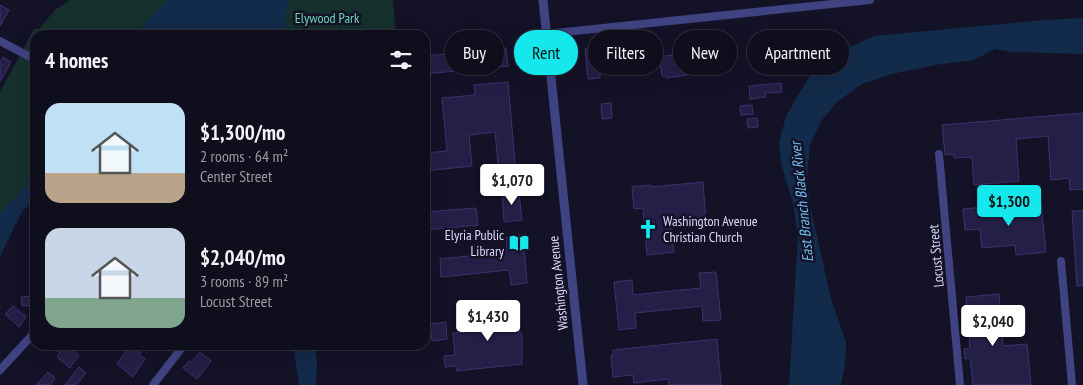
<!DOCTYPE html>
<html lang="en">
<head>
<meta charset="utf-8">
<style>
	body { margin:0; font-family:"PT Sans Narrow",sans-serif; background:#181726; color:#f1f3f6; height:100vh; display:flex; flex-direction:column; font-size:19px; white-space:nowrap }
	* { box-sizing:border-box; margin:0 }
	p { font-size:16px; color:#9b9ca4 }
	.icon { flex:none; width:28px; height:28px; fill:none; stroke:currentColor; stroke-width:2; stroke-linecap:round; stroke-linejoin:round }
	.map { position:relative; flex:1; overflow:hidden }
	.drawer { position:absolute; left:30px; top:30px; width:400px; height:320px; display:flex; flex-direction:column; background:#0f0e1d; border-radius:15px; box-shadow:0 5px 20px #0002,0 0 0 1px #2f2e3b }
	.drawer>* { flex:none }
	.hud { position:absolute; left:445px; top:30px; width:475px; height:45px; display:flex; gap:10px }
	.price { position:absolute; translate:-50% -42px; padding:0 11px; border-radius:5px; background:#fff; color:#222; font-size:16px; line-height:32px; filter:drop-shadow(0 1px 2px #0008) }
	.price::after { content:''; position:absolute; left:50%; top:30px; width:15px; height:11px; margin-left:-8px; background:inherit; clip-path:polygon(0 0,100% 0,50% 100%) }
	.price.on { background:#15e8ed; color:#111 }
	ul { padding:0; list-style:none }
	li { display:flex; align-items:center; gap:15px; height:125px; padding:0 15px }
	li span { display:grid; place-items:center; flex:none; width:140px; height:100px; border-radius:15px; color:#555 }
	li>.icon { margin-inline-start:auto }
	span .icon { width:60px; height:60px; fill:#fffc; stroke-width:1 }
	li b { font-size:21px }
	h2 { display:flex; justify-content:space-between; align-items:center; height:60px; padding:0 15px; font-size:21px }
	.chip { padding:0 18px; border-radius:22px; background:#0f0e1d; box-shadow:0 5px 20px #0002,0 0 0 1px #2f2e3b; font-size:18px; line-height:45px }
	.chip.on { background:#15e8ed; color:#111 }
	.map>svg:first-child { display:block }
	.green { fill:#15302d }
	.water { fill:#132b4a }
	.building { fill:#241f46; stroke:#3b3370 }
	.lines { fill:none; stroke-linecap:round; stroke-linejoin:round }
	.minor { stroke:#404382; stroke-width:8 }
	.tertiary { stroke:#404382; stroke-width:9 }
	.labels { text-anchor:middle; stroke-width:5; stroke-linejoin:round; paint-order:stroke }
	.park-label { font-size:14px; fill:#6bd8b4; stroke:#141227 }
	.poi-label { font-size:14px; fill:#dcdafc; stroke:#141227; text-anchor:start }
	.street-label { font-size:14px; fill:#dcdafc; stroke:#141227 }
	.water-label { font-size:15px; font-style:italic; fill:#70c1f4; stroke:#141227 }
</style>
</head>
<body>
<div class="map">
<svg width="1083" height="385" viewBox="0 0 1083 385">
	<rect width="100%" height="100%" fill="#141227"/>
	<path class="green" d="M70,0H393L396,35H266L259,12L159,35H35V192L0,235V92L34,29H39L55,10Z"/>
	<path class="water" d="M167,0H291C283,11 284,22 288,35H139L146,22Z
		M1083,18V54L1012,52L995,49L974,60L935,65L892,74L862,84L837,102L821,121L810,145L807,175L810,205L831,299L846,343L845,364L841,385H789L798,237L793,203L781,164L779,143L786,116L807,80L817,68L846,49L874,36L1045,20Z
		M35,169V201L23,210L0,256V214L23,189Z
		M293,345H315L317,364L316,385H299Z"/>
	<path class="building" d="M0,5L9,10L0,26Z
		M803,33L806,65L795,66L791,35Z
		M506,48L508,66L425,74V56Z
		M598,48V54L634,50L636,69L600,72V78L588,79L585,49Z
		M672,55L675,58H681L682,60L697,58L698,67L686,71L687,75L666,78V76H662L659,57Z
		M3,57L11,62L0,82V63Z
		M508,82L516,174L499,175L495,132L469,135L472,166L425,171V153L447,151L442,98L475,95L474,85Z
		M781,83L782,92L765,93L766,97L750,99L749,86Z
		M611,103L612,118L602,119L601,104Z
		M752,105L753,114L741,115L740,106Z
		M1083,113V189L1070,190L1069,178L1051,180L1048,136L1016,139L1019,181L974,185L972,157L954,158V154L945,155L942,125Z
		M757,118L758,127L748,128L747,119Z
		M703,182L706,220L671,224L674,252L647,255L643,208L634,209L632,187L651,185V187Z
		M519,191L522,220L504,222L502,192Z
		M1041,202L1046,252L1016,255L1015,245L982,248L980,229L965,230L963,209Z
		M476,208L478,225L425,230V212Z
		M1072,211H1083V286H1077Z
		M523,235L527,283L511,285L509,270L441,277L440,259L507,252L506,237Z
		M716,272L721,320L703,321L702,306L635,313L636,328L619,330L614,282L632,280L633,295L701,288L699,273Z
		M999,294L1003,346L1027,344L1031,385H973L970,358L965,359L964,349L970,348L966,297Z
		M31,296L32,305L22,306L21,297Z
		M508,300L511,327L519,326V333H521L522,338V364L457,371L456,366L445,367L444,356L455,355L453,333L487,330L486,314L479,315L478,306L485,305V302Z
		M13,306L26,317L19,327L5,314Z
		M446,322L447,339L432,341L430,324Z
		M717,339L721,385H669L668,379L634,383L633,375L613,377L611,355H613V350Z
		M51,345H67L79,355L70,368L57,357L60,353Z
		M129,347L133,349L134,347L141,352L139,355L145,359L133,377L117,364Z
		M200,352L211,361L197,379L183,368L189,361L191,362Z
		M79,367L86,373L76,385H65Z
		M48,372L55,378L50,385H36Z"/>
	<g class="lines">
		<path class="minor" d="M546,34L870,0
			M0,41L32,58
			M939,154L960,385
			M1061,261L1072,385
			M0,370L35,332
			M153,385L184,345"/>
		<path class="tertiary" d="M543,0L583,385"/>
	</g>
	<defs>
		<symbol id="church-bare" viewBox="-9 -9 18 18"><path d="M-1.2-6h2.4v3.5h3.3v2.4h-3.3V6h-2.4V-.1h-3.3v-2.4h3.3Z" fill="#15e8ed" stroke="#141227" stroke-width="2.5" paint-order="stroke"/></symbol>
		<symbol id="library-bare" viewBox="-9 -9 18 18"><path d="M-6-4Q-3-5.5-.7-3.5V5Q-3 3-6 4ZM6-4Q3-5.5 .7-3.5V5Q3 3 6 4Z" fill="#15e8ed" stroke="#141227" stroke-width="2.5" paint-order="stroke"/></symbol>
	</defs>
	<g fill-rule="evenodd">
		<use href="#church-bare" x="634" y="215" width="28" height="28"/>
		<use href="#library-bare" x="505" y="229" width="28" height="28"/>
	</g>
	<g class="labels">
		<g class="park-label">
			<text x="327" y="23">Elywood Park</text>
		</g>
		<g class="poi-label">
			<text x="663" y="226">Washington Avenue<tspan x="663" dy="16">Christian Church</tspan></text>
			<text x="504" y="240" text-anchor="end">Elyria Public<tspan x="504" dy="16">Library</tspan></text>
		</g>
		<g class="street-label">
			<text transform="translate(936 256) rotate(-95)" y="5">Locust Street</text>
			<text transform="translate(558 283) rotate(-96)" y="5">Washington Avenue</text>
		</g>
		<g class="water-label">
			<text transform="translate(802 202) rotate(-96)" y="5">East Branch Black River</text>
		</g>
	</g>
</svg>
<b class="price" style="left:512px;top:206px">$1,070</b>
<b class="price on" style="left:1009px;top:227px">$1,300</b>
<b class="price" style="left:488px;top:342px">$1,430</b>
<b class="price" style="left:993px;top:347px">$2,040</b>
<div class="hud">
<a class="chip">Buy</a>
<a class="chip on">Rent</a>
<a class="chip">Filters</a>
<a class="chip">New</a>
<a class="chip">Apartment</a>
</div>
<section class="drawer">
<h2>4 homes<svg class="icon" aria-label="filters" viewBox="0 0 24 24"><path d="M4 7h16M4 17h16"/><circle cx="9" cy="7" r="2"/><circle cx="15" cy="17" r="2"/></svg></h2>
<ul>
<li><span style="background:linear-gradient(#bfe0f5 70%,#b9a48a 0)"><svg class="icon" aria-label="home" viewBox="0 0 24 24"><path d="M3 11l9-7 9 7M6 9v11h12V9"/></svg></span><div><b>$1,300/mo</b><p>2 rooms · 64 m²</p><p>Center Street</p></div></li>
<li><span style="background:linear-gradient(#c9d6e8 70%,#7fa58c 0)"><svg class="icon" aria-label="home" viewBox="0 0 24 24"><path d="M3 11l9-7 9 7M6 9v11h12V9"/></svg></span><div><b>$2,040/mo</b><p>3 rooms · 89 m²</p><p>Locust Street</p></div></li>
</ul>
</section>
</div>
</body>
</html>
